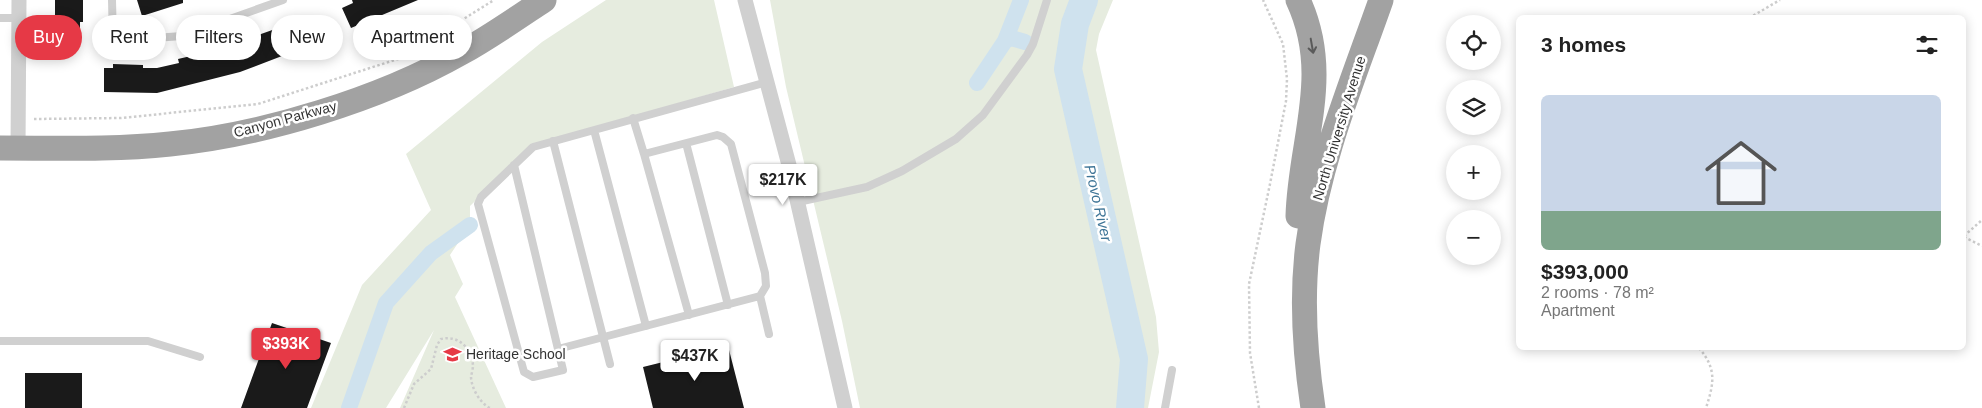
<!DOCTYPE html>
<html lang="en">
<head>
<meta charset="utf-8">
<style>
	body { margin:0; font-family:Helvetica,sans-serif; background:#f2f2f2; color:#222; height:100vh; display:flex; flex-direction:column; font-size:19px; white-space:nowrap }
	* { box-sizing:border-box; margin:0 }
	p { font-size:16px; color:#767676 }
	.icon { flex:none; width:28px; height:28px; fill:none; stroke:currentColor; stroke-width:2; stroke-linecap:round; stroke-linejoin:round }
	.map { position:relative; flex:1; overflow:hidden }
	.panel { position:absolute; left:1516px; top:15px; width:450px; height:335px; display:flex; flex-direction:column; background:#fff; border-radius:8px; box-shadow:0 2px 12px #0003 }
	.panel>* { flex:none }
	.guide { position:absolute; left:15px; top:15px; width:475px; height:45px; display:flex; gap:10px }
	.buttons { position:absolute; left:1446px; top:15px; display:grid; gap:10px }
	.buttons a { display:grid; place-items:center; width:55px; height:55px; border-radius:50%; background:#fff; box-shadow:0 2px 12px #0003; font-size:25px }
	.price { position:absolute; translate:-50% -42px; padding:0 11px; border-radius:5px; background:#fff; color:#222; font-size:16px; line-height:32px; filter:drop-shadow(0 1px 2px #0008) }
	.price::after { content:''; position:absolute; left:50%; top:30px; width:15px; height:11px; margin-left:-8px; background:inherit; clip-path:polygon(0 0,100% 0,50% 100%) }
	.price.selected { background:#e63946; color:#fff }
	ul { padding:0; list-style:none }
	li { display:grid; align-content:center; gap:10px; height:265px; padding:0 25px }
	li span { display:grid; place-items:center; height:155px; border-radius:8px; color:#555 }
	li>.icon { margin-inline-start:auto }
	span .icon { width:90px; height:90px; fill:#fffc; stroke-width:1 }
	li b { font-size:21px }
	h2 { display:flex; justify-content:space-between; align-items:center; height:60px; padding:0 25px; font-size:21px }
	.tag { padding:0 18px; border-radius:22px; background:#fff; box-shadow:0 2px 12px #0003; font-size:18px; line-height:45px }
	.tag.selected { background:#e63946; color:#fff }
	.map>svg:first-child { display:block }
	.green { fill:#e6ecdf }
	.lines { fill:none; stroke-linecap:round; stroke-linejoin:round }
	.canal { stroke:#cfe2ee; stroke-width:16 }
	.river { stroke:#cfe2ee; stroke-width:28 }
	.building { fill:#1a1a1a }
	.path { stroke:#cdcdcd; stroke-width:2.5; stroke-dasharray:2.5 2.5; stroke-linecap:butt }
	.service { stroke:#d0d0d0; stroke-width:8 }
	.minor { stroke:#d0d0d0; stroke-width:15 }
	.trunk { stroke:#a2a2a2; stroke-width:25 }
	.oneway { stroke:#5a5a5a }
	.labels { text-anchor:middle; stroke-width:5; stroke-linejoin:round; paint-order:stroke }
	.street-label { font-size:14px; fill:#333; stroke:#fff }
	.poi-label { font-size:14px; fill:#333; stroke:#fff; text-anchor:start }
	.water-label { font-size:15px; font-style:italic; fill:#3f7597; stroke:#fff }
</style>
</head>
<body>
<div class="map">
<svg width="1982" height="408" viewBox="0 0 1982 408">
	<rect width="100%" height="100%" fill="#fff"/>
	<path class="green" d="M606,0H714L734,87L532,146L470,206V225L450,255L463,284L455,297L506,408H400L434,330L386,408H311L362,285L431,210L406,154L542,42Z
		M770,0H1113L1099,34L1096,50L1156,317L1159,352L1148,408H860L842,321L786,87Z"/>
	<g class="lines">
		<path class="canal" d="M1005,41L1011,38L1025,42
			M977,83L1005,41L1021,0
			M349,408L386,303L431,253L470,225"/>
		<path class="river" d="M1084,0L1075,24L1068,69L1134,359L1130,408"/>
	</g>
	<path class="building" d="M55,0H83V22H80V31H55Z
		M137,0H183V3L142,16Z
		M352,0H418L351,28L342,8L353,3Z
		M286,27L295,51L240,72L157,93L104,92V68H113V64L143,65V68H157L179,63L178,59L221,49L222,52L251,41L250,38L278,28V30Z
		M272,323L331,343L307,408H241Z
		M728,346L744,408H653L643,367Z
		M25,373H82V408H25Z"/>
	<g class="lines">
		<path class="path" d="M1749,18L1780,0
			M34,119L121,118L258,104L401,58L494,0
			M1964,236L1982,220
			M1964,237L1982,246
			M1699,348C1717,369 1714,383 1706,408
			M404,408L414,384L431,369L437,345L441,339C458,335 471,347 473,365C473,368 472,373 471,376C471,388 480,403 490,408
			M1259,408L1250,353L1249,284L1270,184L1286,101L1287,79L1283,44L1263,0"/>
		<path class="service" d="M112,0L113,41L182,36L283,0
			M0,18H19
			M633,118L644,154L717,135L723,137L731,144L765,273L766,286L760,296
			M594,130L646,326
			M553,141L610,364
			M686,143L728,305
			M644,154L689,315
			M514,165L563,370L533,377L524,372L478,204L481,197L533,147L767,82
			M798,202L867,187L902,171L956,139L983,115L1027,55L1033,44L1047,0
			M0,341H148L200,357
			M558,349L760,296L769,334
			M1165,408L1172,370"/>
		<path class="minor" d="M745,0L789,165L845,408
			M18,148L19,0"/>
		<path class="trunk" d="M1298,0C1333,75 1300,140 1298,216
			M0,148C57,148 113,150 170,144C263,135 380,99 461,53C490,37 517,18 544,0
			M1313,408C1305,355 1301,298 1308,244C1319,160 1353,80 1381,0"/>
	</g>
	<defs><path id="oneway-shaft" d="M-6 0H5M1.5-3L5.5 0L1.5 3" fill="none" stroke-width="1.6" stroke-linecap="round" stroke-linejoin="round" transform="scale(1.25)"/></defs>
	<use class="oneway" href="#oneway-shaft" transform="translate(1312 46) rotate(80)"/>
	<defs>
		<symbol id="school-bare" viewBox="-9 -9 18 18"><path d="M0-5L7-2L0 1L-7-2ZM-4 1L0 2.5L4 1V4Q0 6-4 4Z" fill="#e63946" stroke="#fff" stroke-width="2.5" paint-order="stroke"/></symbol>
	</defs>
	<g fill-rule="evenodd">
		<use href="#school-bare" x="440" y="342" width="25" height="25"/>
	</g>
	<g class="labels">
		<g class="street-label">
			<text transform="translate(285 119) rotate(-15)" y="5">Canyon Parkway</text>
			<text transform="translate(1339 128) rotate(-73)" y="5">North University Avenue</text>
		</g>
		<g class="poi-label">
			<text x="466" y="359">Heritage School</text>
		</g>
		<g class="water-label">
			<text transform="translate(1098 203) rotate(77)" y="5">Provo River</text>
		</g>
	</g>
</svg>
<div class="buttons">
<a><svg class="icon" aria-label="locate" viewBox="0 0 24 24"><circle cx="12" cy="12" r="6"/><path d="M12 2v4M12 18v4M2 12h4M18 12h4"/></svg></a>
<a><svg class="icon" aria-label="layers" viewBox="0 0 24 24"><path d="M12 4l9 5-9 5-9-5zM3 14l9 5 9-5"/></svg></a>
<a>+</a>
<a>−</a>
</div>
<b class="price" style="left:783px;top:206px">$217K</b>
<b class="price selected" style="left:286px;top:370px">$393K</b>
<b class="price" style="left:695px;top:382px">$437K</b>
<div class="guide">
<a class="tag selected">Buy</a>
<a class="tag">Rent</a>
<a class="tag">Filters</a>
<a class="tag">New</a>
<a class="tag">Apartment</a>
</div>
<section class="panel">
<h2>3 homes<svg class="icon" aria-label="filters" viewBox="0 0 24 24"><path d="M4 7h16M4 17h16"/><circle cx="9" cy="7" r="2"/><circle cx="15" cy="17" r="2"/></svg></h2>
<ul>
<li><span style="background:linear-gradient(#c9d6e8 75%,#7fa58c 0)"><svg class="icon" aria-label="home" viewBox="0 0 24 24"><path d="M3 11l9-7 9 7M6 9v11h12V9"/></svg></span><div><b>$393,000</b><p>2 rooms · 78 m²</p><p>Apartment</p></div></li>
</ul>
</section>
</div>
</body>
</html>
